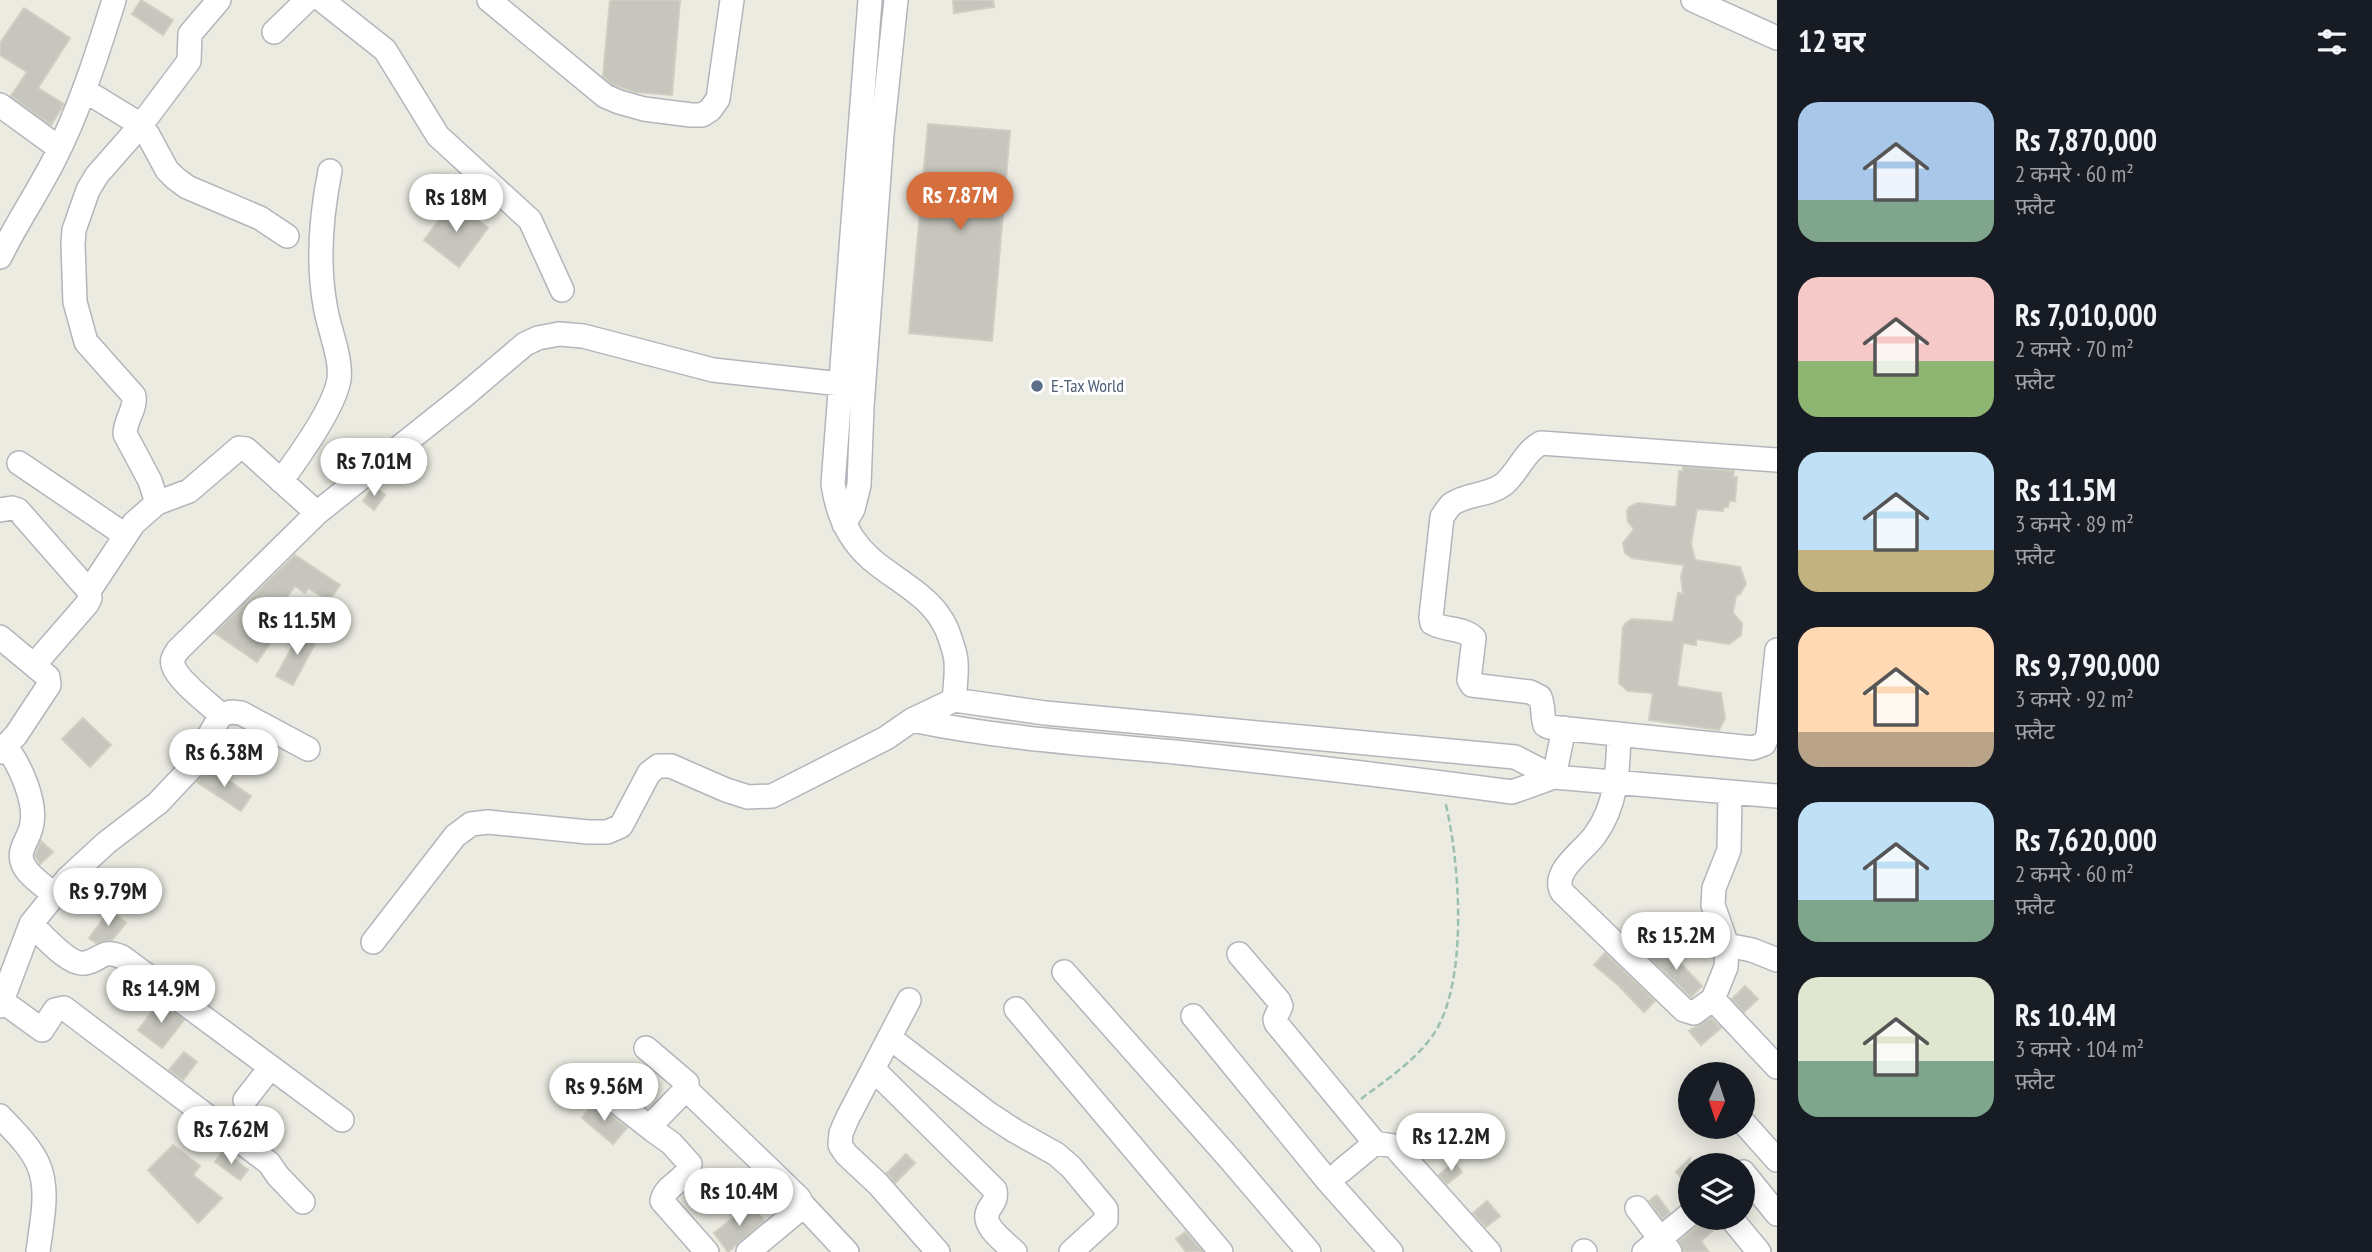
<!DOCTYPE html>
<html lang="hi">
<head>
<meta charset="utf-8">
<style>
	body { margin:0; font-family:"PT Sans Narrow","Noto Sans Devanagari",sans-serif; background:#20242c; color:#f1f3f6; height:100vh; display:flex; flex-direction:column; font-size:26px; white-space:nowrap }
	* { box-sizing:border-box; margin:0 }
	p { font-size:23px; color:#9ea1a6 }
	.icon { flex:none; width:38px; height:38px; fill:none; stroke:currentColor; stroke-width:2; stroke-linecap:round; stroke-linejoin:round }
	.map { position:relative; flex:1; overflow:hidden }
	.drawer { display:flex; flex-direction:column; background:#171b24; width:595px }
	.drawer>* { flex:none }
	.needle { width:46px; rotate:183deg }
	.fabs { position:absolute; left:1678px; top:1062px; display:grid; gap:14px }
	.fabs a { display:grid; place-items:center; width:77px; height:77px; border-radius:50%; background:#171b24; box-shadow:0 4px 18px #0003; font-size:35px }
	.price { position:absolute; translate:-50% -60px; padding:0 16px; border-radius:24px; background:#fff; color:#222; font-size:23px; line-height:46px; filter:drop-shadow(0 2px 4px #0008) }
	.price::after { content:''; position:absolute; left:50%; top:42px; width:21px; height:16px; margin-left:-10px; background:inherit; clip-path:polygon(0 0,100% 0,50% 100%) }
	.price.on { background:#d56f3e; color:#fff }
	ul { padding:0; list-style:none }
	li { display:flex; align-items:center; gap:21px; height:175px; padding:0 21px }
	li span { display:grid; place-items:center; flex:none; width:196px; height:140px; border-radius:21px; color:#555 }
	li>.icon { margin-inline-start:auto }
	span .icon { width:84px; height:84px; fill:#fffc; stroke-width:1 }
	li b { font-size:30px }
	h2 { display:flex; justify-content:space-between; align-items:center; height:84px; padding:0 21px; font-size:30px }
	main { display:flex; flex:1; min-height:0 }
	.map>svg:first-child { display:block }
	.building { fill:#c7c6be; stroke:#cfcec1; stroke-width:2 }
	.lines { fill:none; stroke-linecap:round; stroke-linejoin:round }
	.minor-casing { stroke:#b4b5bb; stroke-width:26 }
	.path { stroke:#9ac0ae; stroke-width:2.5; stroke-dasharray:7 3.5; stroke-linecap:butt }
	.minor { stroke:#fff; stroke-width:23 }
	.service-dot { fill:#5c6f8a; stroke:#fff; stroke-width:2.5 }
	.labels { text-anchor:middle; stroke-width:6; stroke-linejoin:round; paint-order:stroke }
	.service-label { font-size:18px; fill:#4e5e75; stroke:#fff; text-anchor:start }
</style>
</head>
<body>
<main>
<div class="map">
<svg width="1777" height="1252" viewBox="0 0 1777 1252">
	<rect width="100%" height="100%" fill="#ebebe2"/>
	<path class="building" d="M141,0L173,20L163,35L132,14Z
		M610,0H680L672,95L635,92L612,84L603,76Z
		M953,0H993L994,7L954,13Z
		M24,8L70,38L38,88L64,104L51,125L11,96L27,72L0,55V43Z
		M928,124L1010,131L992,341L909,333Z
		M453,202L488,228L459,267L424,240Z
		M1683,467L1734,471L1733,477H1737L1735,501H1729L1728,507H1724L1723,511L1697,509L1691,543L1695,560L1740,567L1746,584L1740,594L1736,596L1733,613L1742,623L1741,635L1729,644L1696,639V645L1683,643L1677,686L1721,693L1725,718L1719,730L1649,720L1653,693L1628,691L1619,683L1623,627L1626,623L1632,619L1673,622L1678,593L1683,594L1681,576L1684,565L1632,558L1625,553L1623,543L1634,529L1628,522L1627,511L1629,507L1638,503L1676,507L1679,471H1683Z
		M374,486L385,495L374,510L363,501Z
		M295,555L340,585L329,601L308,588L305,593L295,586L277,611L281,614L264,639L270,643L257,662L215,633Z
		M302,629L318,638L293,685L276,676Z
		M83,718L111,745L90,767L62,739Z
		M208,766L251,796L241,811L197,782Z
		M41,841L53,852L40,864L35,856Z
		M110,910L126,923L112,940L96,943L89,938Z
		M1664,947L1680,966L1681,964L1702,986L1691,997L1650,958Z
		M1605,953L1655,1001L1644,1012L1618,985L1594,965Z
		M1745,986L1758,999L1744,1012L1732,999Z
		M160,1002L184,1020L162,1048L138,1030Z
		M1711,1018L1721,1028L1701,1045L1689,1031Z
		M184,1052L197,1062L183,1080L169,1070Z
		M598,1099L603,1109L627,1128L613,1144L582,1118Z
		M173,1145L200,1166L193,1175L222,1198L198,1223L148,1170Z
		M223,1151L248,1170L240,1180L215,1162Z
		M906,1154L915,1163L895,1183L887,1173Z
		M1690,1158V1187L1676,1172Z
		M1454,1162L1462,1172L1447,1184L1439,1175Z
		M1657,1195L1670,1213L1662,1219L1649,1201Z
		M1487,1201L1500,1216L1486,1227L1473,1213Z
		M751,1204L764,1221L728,1252L714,1233Z
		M1703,1218H1717L1719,1225L1701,1241L1709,1252H1684L1679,1241L1699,1225Z
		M1185,1232L1203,1252H1186L1176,1239Z"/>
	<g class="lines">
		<defs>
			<path id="minor" d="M322,0L385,50L438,136L530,220L562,290
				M489,0L605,96L619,102L644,109L691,115H702L710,110L718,99L732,0
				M870,0L833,484C837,512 848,539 871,559C901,585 939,598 951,641C953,648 956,655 956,662C957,674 955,688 954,700
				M1693,0L1777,38
				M274,32L307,0
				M84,90L141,125L148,135L167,170L175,178L187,187L260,218L287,236
				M0,105L59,148
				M0,257C16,224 36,195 53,162C79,111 97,55 114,0
				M1777,460L1541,443C1524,452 1519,471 1504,484C1489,496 1468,493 1452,504C1448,507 1445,513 1442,517L1431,617L1432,623C1445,631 1463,627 1474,638L1469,680L1472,685L1530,692L1540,697C1544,707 1542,716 1545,725L1549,727L1753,748L1764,744L1768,735L1777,650
				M19,463L125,535
				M281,481C298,458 335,407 339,379C342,358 328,327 325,305C317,260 321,216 330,171
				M157,503L150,481L125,434C125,420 136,409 134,396L86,342L75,302L73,244L74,230L88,190L97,175L141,125L189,61L190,34L219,0
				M0,510L12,508L18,510L89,591L90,598L87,604L34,665
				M844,524L853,509L859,485L862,407L882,134L896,0
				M89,591L134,523L157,503L189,491L239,448L246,449L317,513
				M0,637L48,677L49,685L16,735L0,752
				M221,715C209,704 177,680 173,665C171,659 175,655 178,650L317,513L465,395L525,344L538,338L559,334L583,336L713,370L841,384
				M912,720C998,738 1087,744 1175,752C1287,764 1400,777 1512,792L1554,777
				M5,746C20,764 38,804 31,828C28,840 17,851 23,864C28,876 45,886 54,895
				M1554,777L1564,728
				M1730,792L1777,796
				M31,924C43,935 69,966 85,963C102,960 101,948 122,957L342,1120
				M373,942L455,836L471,824L488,822L588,832H607L621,826L649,773L658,766H671L726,790L748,797L772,796L886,738L912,720L954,700L1045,713L1515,757L1554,777L1730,792L1729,850L1714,888L1713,905L1727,945L1726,967L1713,999L1694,1013L1684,1010L1562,892C1551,871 1584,851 1595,835C1617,805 1618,769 1619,734
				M1727,945L1752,950L1777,960
				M1239,954L1279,1001L1281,1006L1275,1019L1276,1023L1375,1143
				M1064,972L1229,1158L1309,1252
				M1713,999L1777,1067
				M909,1000L847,1119L841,1133L840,1145L846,1154L878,1184L938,1252
				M2,1001L42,1030L55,1010L64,1008L269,1163L278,1176L303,1202
				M0,1006L31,924L68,878L106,843L158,803L190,769L221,715L231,712L241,713L308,749
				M1016,1009L1221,1252
				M1193,1016L1327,1180L1391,1252
				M890,1038L989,1114L1015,1131L1056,1154L1071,1167L1106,1209V1220L1071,1252
				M646,1048L687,1083L686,1089L652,1124L654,1131L671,1143L690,1164C687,1181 665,1184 662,1201L707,1252
				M873,1069L995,1190C997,1201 992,1203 988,1211C981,1226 1006,1243 1015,1252
				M686,1089L799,1198L802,1204L800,1209L748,1252
				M612,1098L654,1131
				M245,1100L270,1068
				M0,1116C13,1130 30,1146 38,1164C50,1190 41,1225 38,1252
				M1743,1122L1777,1160
				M1340,1172L1375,1143L1394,1146L1489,1252
				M1743,1172L1777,1214
				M802,1204L847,1252
				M1637,1208L1670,1252
				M1731,1218L1759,1252
				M1584,1251L1585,1252
				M1644,1252L1690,1214"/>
		</defs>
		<use href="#minor" class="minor-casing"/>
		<path class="path" d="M1361,1099C1386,1080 1415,1061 1433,1035C1469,983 1460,861 1445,801"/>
		<use href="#minor" class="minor"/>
	</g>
	<circle class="service-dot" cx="1037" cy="386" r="7"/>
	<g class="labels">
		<g class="service-label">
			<text x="1051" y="392">E-Tax World</text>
		</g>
	</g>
</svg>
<div class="fabs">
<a><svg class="needle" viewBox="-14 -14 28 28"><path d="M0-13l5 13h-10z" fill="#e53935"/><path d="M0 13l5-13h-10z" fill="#9ea1a6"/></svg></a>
<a><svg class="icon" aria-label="layers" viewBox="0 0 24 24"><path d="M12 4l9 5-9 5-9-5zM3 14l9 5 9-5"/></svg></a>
</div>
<b class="price on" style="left:960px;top:232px">Rs 7.87M</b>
<b class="price" style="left:456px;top:234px">Rs 18M</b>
<b class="price" style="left:374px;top:498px">Rs 7.01M</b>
<b class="price" style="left:297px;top:657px">Rs 11.5M</b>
<b class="price" style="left:224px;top:789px">Rs 6.38M</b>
<b class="price" style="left:108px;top:928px">Rs 9.79M</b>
<b class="price" style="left:1676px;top:972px">Rs 15.2M</b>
<b class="price" style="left:161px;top:1025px">Rs 14.9M</b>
<b class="price" style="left:604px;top:1123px">Rs 9.56M</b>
<b class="price" style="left:231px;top:1166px">Rs 7.62M</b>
<b class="price" style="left:1451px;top:1173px">Rs 12.2M</b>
<b class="price" style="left:739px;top:1228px">Rs 10.4M</b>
</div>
<section class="drawer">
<h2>12 घर<svg class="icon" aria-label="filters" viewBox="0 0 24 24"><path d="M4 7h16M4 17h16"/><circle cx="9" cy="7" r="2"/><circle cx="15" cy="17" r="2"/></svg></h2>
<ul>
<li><span style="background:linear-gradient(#a9c7e8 70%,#7fa58c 0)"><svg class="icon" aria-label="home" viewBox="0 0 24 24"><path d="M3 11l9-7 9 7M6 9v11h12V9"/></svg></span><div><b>Rs 7,870,000</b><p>2 कमरे · 60 m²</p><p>फ़्लैट</p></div></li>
<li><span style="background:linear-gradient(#f6c9c9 60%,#8fb573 0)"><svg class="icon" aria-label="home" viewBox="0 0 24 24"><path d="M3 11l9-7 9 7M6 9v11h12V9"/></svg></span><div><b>Rs 7,010,000</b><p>2 कमरे · 70 m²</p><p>फ़्लैट</p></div></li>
<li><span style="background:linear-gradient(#bfe0f5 70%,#c2b280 0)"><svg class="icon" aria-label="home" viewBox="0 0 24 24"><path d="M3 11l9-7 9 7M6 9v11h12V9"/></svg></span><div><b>Rs 11.5M</b><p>3 कमरे · 89 m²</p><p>फ़्लैट</p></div></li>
<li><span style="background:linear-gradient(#ffd9b3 75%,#b9a48a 0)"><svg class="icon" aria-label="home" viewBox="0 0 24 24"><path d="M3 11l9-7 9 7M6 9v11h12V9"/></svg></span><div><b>Rs 9,790,000</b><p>3 कमरे · 92 m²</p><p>फ़्लैट</p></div></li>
<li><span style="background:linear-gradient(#bfe0f5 70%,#7fa58c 0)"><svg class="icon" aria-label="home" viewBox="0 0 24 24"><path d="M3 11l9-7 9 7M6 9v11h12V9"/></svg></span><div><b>Rs 7,620,000</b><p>2 कमरे · 60 m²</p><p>फ़्लैट</p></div></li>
<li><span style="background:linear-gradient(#dfe7d0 60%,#7fa58c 0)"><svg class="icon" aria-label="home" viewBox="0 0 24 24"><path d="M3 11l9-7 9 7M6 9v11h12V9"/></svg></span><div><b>Rs 10.4M</b><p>3 कमरे · 104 m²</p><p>फ़्लैट</p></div></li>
</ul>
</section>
</main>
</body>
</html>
